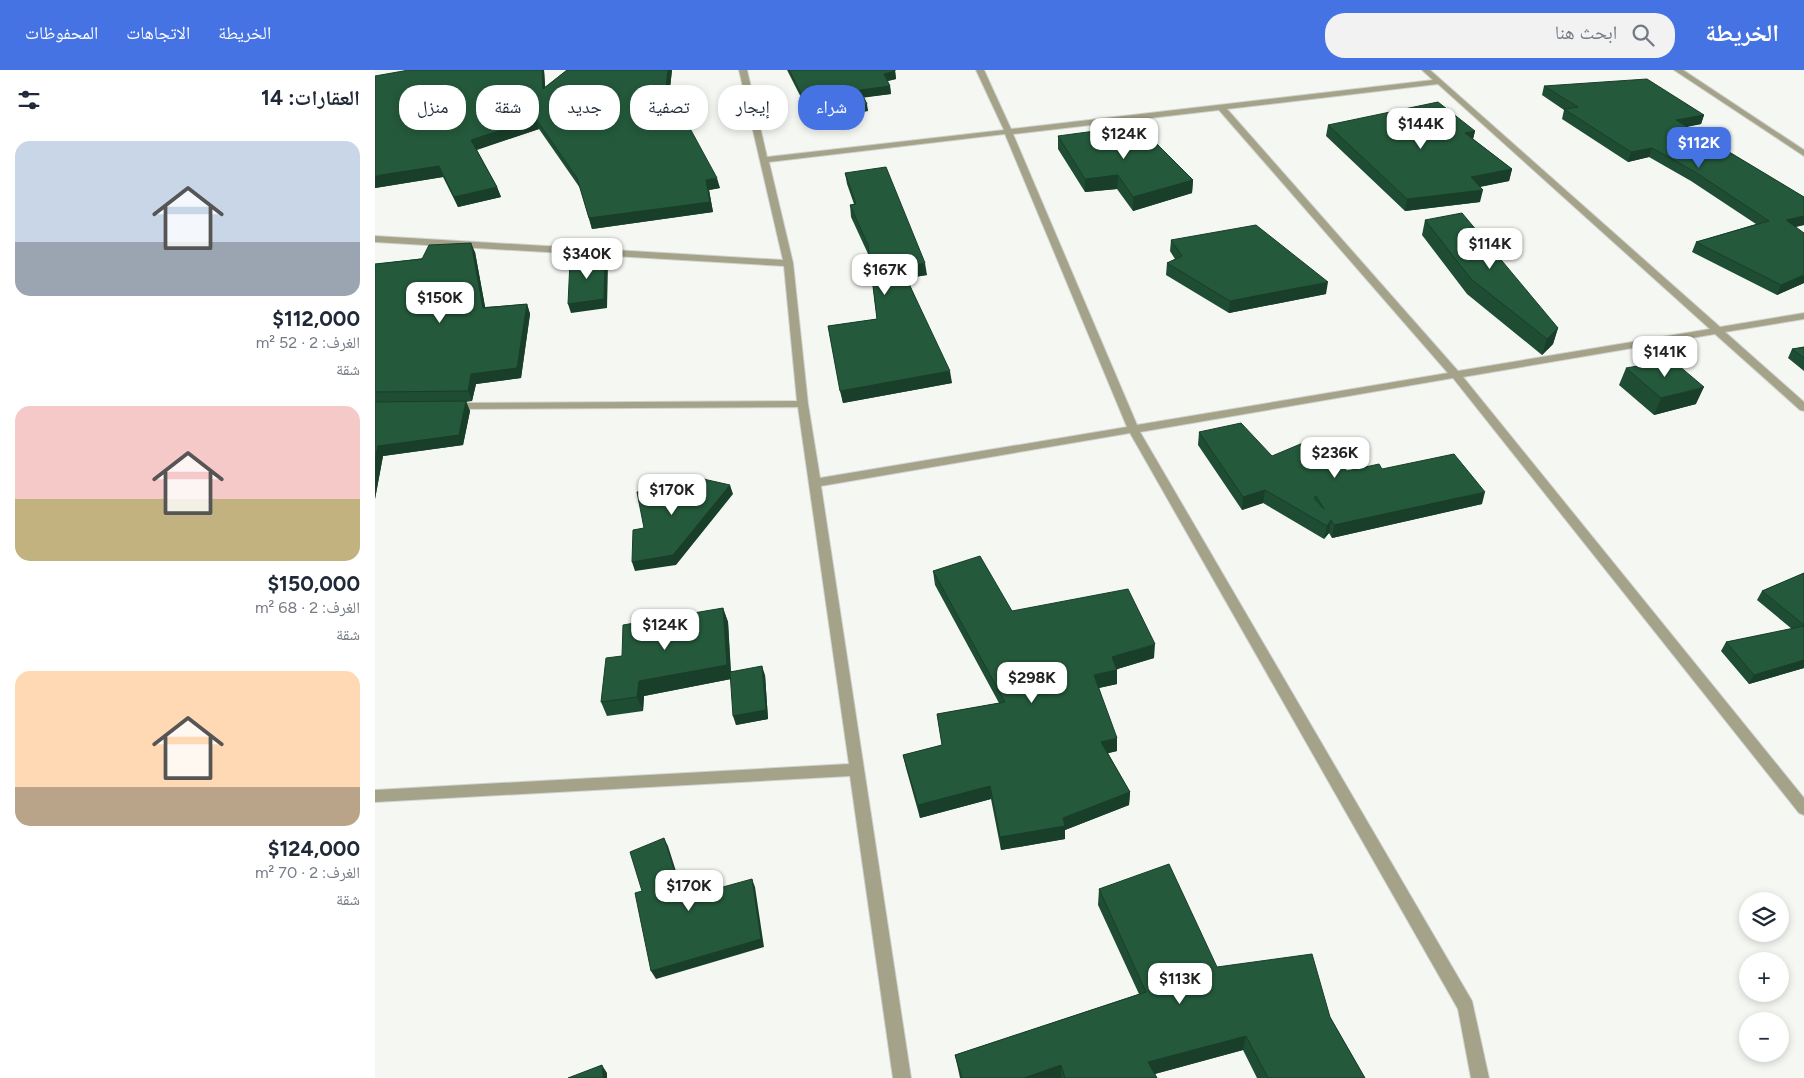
<!DOCTYPE html>
<html lang="ar">
<head>
<meta charset="utf-8">
<style>
	body { margin:0; font-family:Figtree,"Noto Naskh Arabic",sans-serif; background:#f2f2f3; color:#1f2937; direction:rtl; height:100vh; display:flex; flex-direction:column; font-size:19px; white-space:nowrap }
	* { box-sizing:border-box; margin:0 }
	p { font-size:16px; color:#747a83 }
	.icon { flex:none; width:28px; height:28px; fill:none; stroke:currentColor; stroke-width:2; stroke-linecap:round; stroke-linejoin:round }
	.map { position:relative; flex:1; overflow:hidden; direction:ltr }
	.drawer { display:flex; flex-direction:column; background:#fff; width:375px }
	.drawer>* { flex:none }
	.top-card { position:absolute; left:15px; top:15px; width:475px; height:45px; direction:rtl; display:flex; gap:10px }
	.controls { position:absolute; left:1364px; top:822px; display:grid; gap:10px }
	.controls a { display:grid; place-items:center; width:50px; height:50px; border-radius:50%; background:#fff; box-shadow:0 2px 8px #0003; font-size:25px }
	.price { position:absolute; translate:-50% -42px; padding:0 11px; border-radius:10px; background:#fff; color:#222; font-size:16px; line-height:32px; filter:drop-shadow(0 1px 2px #0008) }
	.price::after { content:''; position:absolute; left:50%; top:30px; width:15px; height:11px; margin-left:-8px; background:inherit; clip-path:polygon(0 0,100% 0,50% 100%) }
	.price.on { background:#4573e4; color:#fff }
	ul { padding:0; list-style:none }
	li { display:grid; align-content:center; gap:10px; height:265px; padding:0 15px }
	li span { display:grid; place-items:center; height:155px; border-radius:15px; color:#555 }
	li>.icon { margin-inline-start:auto }
	span .icon { width:90px; height:90px; fill:#fffc; stroke-width:1 }
	li b { font-size:21px }
	h2 { display:flex; justify-content:space-between; align-items:center; height:60px; padding:0 15px; font-size:21px }
	.pill { padding:0 18px; border-radius:20px; background:#fff; box-shadow:0 2px 8px #0003; font-size:18px; line-height:45px }
	.pill.on { background:#4573e4; color:#fff }
	header { display:flex; align-items:center; gap:30px; box-sizing:border-box; height:70px; padding:0 25px; background:#4573e4; color:#fff }
	header strong { font-size:24px }
	nav { display:flex; gap:28px; margin-inline-start:auto; font-size:18px }
	.search { width:350px; height:45px; background:#f2f2f3; display:flex; align-items:center; gap:12px; box-sizing:border-box; padding:0 18px; border-radius:20px; color:#747a83; font-size:19px }
	main { display:flex; flex:1; min-height:0 }
	.map>svg:first-child { display:block }
	.lines { fill:none; stroke-linecap:round; stroke-linejoin:round }
	.minor-casing { stroke:#d0d2ce; stroke-width:2 }
	.minor { fill:#a5a28a; fill-rule:evenodd }
	.wall { fill:#1f4d33 }
	.shaded-wall { fill:#193e29 }
	.building { fill:#24593b; stroke:#193e29; fill-rule:evenodd }
</style>
</head>
<body>
<header>
<strong>الخريطة</strong>
<div class="search"><svg class="icon" aria-label="search" viewBox="0 0 24 24"><circle cx="10" cy="10" r="6"/><path d="M15 15l6 6"/></svg>ابحث هنا</div>
<nav><a>الخريطة</a><a>الاتجاهات</a><a>المحفوظات</a></nav>
</header>
<main>
<div class="map">
<svg width="1429" height="1008" viewBox="0 0 1429 1008">
	<rect width="100%" height="100%" fill="#f5f7f3"/>
	<g class="lines">
		<defs>
			<path id="minor" d="M364,0H372L392,87L629,60L601,0H609L636,59L1058,10L1047,0H1055L1345,257L1429,243V249L1350,262L1429,332V341L1425,340L1340,264L1088,307L1429,728V745L1424,743L1078,308L765,362L1097,931L1114,1008H1096L1083,939L755,363L446,416L536,1008H518L475,706L0,732V720L474,694L423,337L77,339L72,336L77,333L422,331L409,196L0,172V166L408,190ZM1063,14L1335,259L1083,301L852,39ZM844,40L1073,303L762,355L638,64ZM630,64L752,357L445,408L433,334L418,193L394,92Z
				M1299,0H1308L1429,80V86Z"/>
		</defs>
		<use href="#minor" class="minor-casing"/>
		<use href="#minor" class="minor"/>
	</g>
	<path class="wall" d="M34,0H169L170,17L192,0H297L292,44L345,118L334,120L338,142L217,159L205,118L164,59L102,80L122,117L126,127L83,137L68,107L0,118Z
		M412,0H520L521,9L512,11L515,16L516,24L489,27L493,41L437,49Z
		M1169,16L1329,45L1326,54L1312,57L1429,127V155L1420,157L1429,213L1402,225L1317,182L1321,172L1381,154L1316,111L1274,87L1253,92L1187,49L1189,40L1167,25Z
		M953,55L1100,61L1098,69L1137,99L1134,111L1105,117V132L1030,141L951,66Z
		M683,66L763,77L818,110L817,123L758,141L742,119L710,122L683,79Z
		M470,103L552,205L532,208L577,313L468,333L453,256L502,249L494,186L476,147L475,135L479,134L472,114Z
		M1050,150L1183,258L1178,274L1167,285L1092,224L1047,165Z
		M796,170L951,224L854,243L791,205L792,193L800,189L795,181Z
		M100,182L110,237L152,234L155,244L146,308L101,314L97,331L91,332L95,341L88,375L8,386L0,429V194Z
		M1429,277V301L1413,288L1417,279Z
		M1251,298L1321,334L1279,345L1244,315Z
		M824,362L897,386L972,401L1007,399L1107,434L957,468L954,463L949,469L888,433L867,440L823,375Z
		M558,501L637,541L779,588L742,599V614L724,618L742,681L733,683L755,722L754,735L690,760V769L626,780L616,729L545,748L531,698L528,685L567,675L562,644L624,633L560,515Z
		M1429,503V598L1374,614L1346,581L1351,572L1417,559L1382,530L1387,521Z
		M348,538L353,552L356,601L390,605L393,649L361,655L356,609L269,626L268,641L232,646L226,632L247,586Z
		M724,819L842,897L955,947L990,1008H882L868,980L780,1004L782,1008H585L580,985L764,924L723,835Z"/>
	<path class="shaded-wall" d="M167,0H169L171,28L168,19Z
		M293,0H297L291,54L288,44Z
		M520,1L521,9L509,12V4Z
		M515,16L516,24L486,28L485,20Z
		M492,34L493,41L437,49L435,41Z
		M1329,45L1326,54L1297,59L1301,50Z
		M161,49L164,59L100,80L96,70Z
		M1100,61L1097,73L1090,63Z
		M1277,78L1274,87L1253,92L1256,82Z
		M64,96L68,107L0,118V106Z
		M1137,99L1134,111L1093,119L1096,107Z
		M743,105L742,119L710,122V109Z
		M342,108L345,118L334,120L338,142L217,159L214,148L331,110Z
		M818,110L817,123L758,141V127Z
		M122,117L126,127L83,137L79,127Z
		M1108,120L1105,132L1030,141L1032,129Z
		M1429,146V155L1407,160L1411,150Z
		M96,173L100,182L112,247L108,238Z
		M230,186L233,194L232,238L196,243L193,234Z
		M550,193L552,205L528,209L526,197Z
		M1429,205V213L1402,225L1406,215Z
		M953,212L951,224L854,243L855,231Z
		M152,234L155,244L146,308L101,314L97,331L93,321L96,304Z
		M1183,258L1178,274L1167,285L1172,269Z
		M575,301L577,313L468,333L465,321Z
		M1329,317L1321,334L1279,345L1286,328Z
		M91,331L95,341L88,375L8,386L0,429V389L3,376Z
		M355,415L358,424L301,495L260,501L257,492Z
		M890,420L888,433L867,440L868,427Z
		M1110,422L1107,434L957,468L959,455Z
		M956,450L954,463L949,469L952,456Z
		M348,538L353,552L356,609L269,626L268,641L262,627L264,611Z
		M780,574L779,588L736,601L737,587Z
		M1429,590V598L1374,614L1379,605Z
		M387,596L390,605L393,649L361,655L358,646Z
		M742,600V614L719,619V605Z
		M742,668V681L726,685V672Z
		M615,716L616,729L545,748L543,735Z
		M755,722L754,735L690,760V769L626,780L625,767L688,748Z
		M289,768L293,776L312,836L308,828Z
		M377,809L380,817L389,877L281,909L276,901Z
		M871,966L868,980L772,1006L773,992Z
		M227,995L232,1003V1008H228Z
		M686,995V1008H649Z"/>
	<path class="building" d="M34,0H167L168,19L192,0H293L288,44L305,40L342,108L331,110L335,132L214,148L202,108L161,49L96,70L122,117L79,127L64,96L0,106V6Z
		M414,0H520V1L509,4L515,16L485,20L492,34L435,41Z
		M1272,9L1329,45L1301,50L1429,127V146L1411,150L1429,163V205L1406,215L1321,172L1394,151L1320,102L1277,78L1256,82L1189,39L1203,37L1169,16Z
		M1063,32L1100,61L1090,63L1137,99L1096,107L1108,120L1032,129L953,55Z
		M750,57L763,77L781,73L818,110L758,127L743,105L710,109L683,66Z
		M511,97L550,193L526,197L575,301L465,321L453,256L502,249L493,175L475,135L481,134L470,103Z
		M1087,143L1183,258L1172,269L1096,209L1050,150Z
		M881,155L953,212L855,231L792,193L807,186L796,170Z
		M96,173L108,238L152,234L142,298L96,304L93,321L0,322V194L47,189L54,175Z
		M230,186L229,229L193,234L195,191Z
		M1429,277V288L1417,279Z
		M1297,290L1329,317L1286,328L1251,298Z
		M91,331L84,365L3,376L0,389V332Z
		M866,353L897,386L935,370L972,401L1004,394L1007,399L1079,384L1110,422L959,455L956,450L952,456L890,420L868,427L824,362ZM941,426L949,439L939,428Z
		M324,408L355,415L298,485L257,492L258,460L269,458L262,422Z
		M605,486L637,541L753,519L780,574L737,587L742,600L719,605L742,668L726,672L755,722L688,748L690,756L625,767L615,716L543,735L528,685L567,675L562,644L630,632L558,501Z
		M1429,503V555L1387,521Z
		M348,538L352,595L264,611L262,627L226,632L231,588L247,586L248,555Z
		M1429,556V590L1379,605L1351,572Z
		M387,596L391,640L358,646L355,602Z
		M289,768L308,828L377,809L386,869L276,901L260,823L267,821L255,782Z
		M794,794L842,897L937,884L955,947L990,1008H893L871,966L773,992L782,1008H690L686,995L649,1008H587L580,985L771,922L724,819Z
		M227,995L228,1008H193Z"/>
</svg>
<div class="controls">
<a><svg class="icon" aria-label="layers" viewBox="0 0 24 24"><path d="M12 4l9 5-9 5-9-5zM3 14l9 5 9-5"/></svg></a>
<a>+</a>
<a>−</a>
</div>
<b class="price" style="left:1046px;top:80px">$144K</b>
<b class="price" style="left:749px;top:90px">$124K</b>
<b class="price on" style="left:1324px;top:99px">$112K</b>
<b class="price" style="left:1115px;top:200px">$114K</b>
<b class="price" style="left:212px;top:210px">$340K</b>
<b class="price" style="left:510px;top:226px">$167K</b>
<b class="price" style="left:65px;top:254px">$150K</b>
<b class="price" style="left:1290px;top:308px">$141K</b>
<b class="price" style="left:960px;top:409px">$236K</b>
<b class="price" style="left:297px;top:446px">$170K</b>
<b class="price" style="left:290px;top:581px">$124K</b>
<b class="price" style="left:657px;top:634px">$298K</b>
<b class="price" style="left:314px;top:842px">$170K</b>
<b class="price" style="left:805px;top:935px">$113K</b>
<div class="top-card">
<a class="pill on">شراء</a>
<a class="pill">إيجار</a>
<a class="pill">تصفية</a>
<a class="pill">جديد</a>
<a class="pill">شقة</a>
<a class="pill">منزل</a>
</div>
</div>
<section class="drawer">
<h2>العقارات: 14<svg class="icon" aria-label="filters" viewBox="0 0 24 24"><path d="M4 7h16M4 17h16"/><circle cx="9" cy="7" r="2"/><circle cx="15" cy="17" r="2"/></svg></h2>
<ul>
<li><span style="background:linear-gradient(#c9d6e8 65%,#9aa5b1 0)"><svg class="icon" aria-label="home" viewBox="0 0 24 24"><path d="M3 11l9-7 9 7M6 9v11h12V9"/></svg></span><div><b>$112,000</b><p>الغرف: 2 · 52 m²</p><p>شقة</p></div></li>
<li><span style="background:linear-gradient(#f6c9c9 60%,#c2b280 0)"><svg class="icon" aria-label="home" viewBox="0 0 24 24"><path d="M3 11l9-7 9 7M6 9v11h12V9"/></svg></span><div><b>$150,000</b><p>الغرف: 2 · 68 m²</p><p>شقة</p></div></li>
<li><span style="background:linear-gradient(#ffd9b3 75%,#b9a48a 0)"><svg class="icon" aria-label="home" viewBox="0 0 24 24"><path d="M3 11l9-7 9 7M6 9v11h12V9"/></svg></span><div><b>$124,000</b><p>الغرف: 2 · 70 m²</p><p>شقة</p></div></li>
</ul>
</section>
</main>
</body>
</html>
